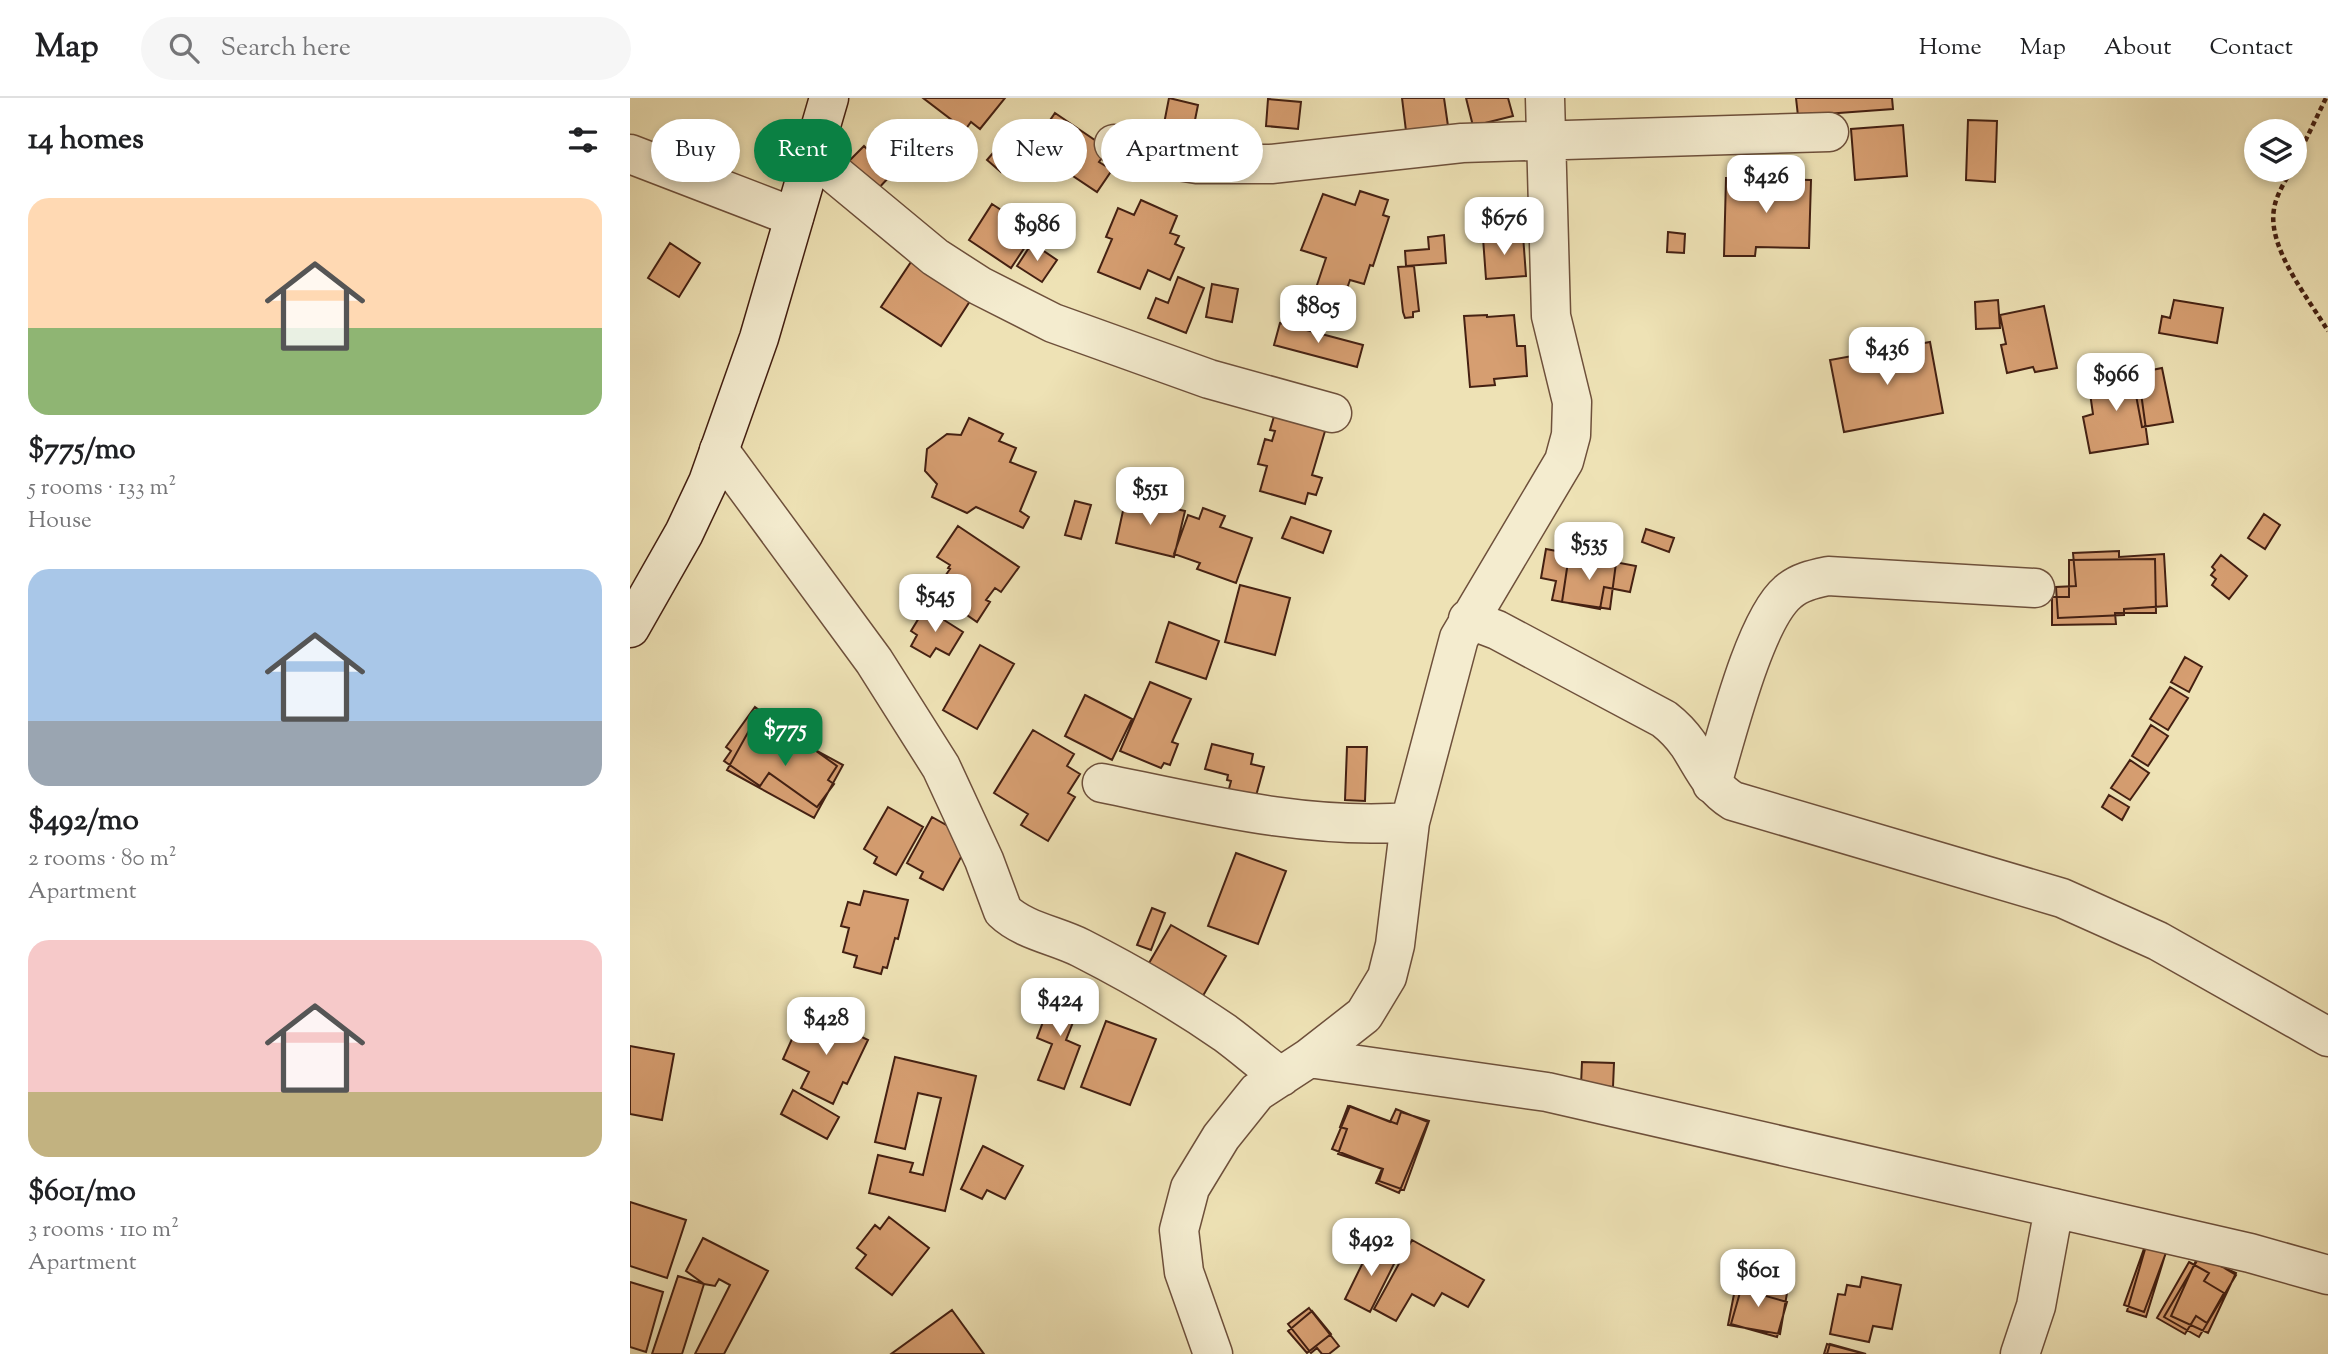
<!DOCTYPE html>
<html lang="en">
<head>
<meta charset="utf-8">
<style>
	body { margin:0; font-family:"Sorts Mill Goudy",serif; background:#f6f6f6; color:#202124; height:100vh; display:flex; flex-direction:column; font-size:26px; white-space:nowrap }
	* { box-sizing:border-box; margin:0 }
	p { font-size:23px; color:#757577 }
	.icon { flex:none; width:38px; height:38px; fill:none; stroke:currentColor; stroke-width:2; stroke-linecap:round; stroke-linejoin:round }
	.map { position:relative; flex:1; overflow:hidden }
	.details { display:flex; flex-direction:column; background:#fff; width:630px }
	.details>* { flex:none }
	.banner { position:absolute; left:21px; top:21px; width:665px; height:63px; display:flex; gap:14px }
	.tools { position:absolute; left:1614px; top:21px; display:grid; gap:14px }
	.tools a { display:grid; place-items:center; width:63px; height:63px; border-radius:50%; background:#fff; box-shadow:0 4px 10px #0003; font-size:35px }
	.price { position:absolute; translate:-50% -60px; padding:0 16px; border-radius:14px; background:#fff; color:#222; font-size:23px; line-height:46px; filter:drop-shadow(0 2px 4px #0008) }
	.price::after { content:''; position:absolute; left:50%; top:42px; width:21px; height:16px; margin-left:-10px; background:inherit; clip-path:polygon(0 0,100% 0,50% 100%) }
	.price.selected { background:#0b8043; color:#fff }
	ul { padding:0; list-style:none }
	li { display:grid; align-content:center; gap:14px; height:371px; padding:0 28px }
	li span { display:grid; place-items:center; height:217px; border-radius:21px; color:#555 }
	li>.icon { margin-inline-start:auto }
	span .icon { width:126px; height:126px; fill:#fffc; stroke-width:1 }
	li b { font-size:30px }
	h2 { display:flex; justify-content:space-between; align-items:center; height:84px; padding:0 28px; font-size:30px }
	.chip { padding:0 24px; border-radius:32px; background:#fff; box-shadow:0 4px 10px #0003; font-size:24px; line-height:63px }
	.chip.selected { background:#0b8043; color:#fff }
	header { display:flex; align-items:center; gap:42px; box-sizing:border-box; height:98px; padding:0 35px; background:#fff; border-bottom:2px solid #e0e0e0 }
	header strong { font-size:33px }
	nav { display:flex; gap:38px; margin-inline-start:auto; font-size:24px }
	.search { width:490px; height:63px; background:#f6f6f6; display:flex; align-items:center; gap:18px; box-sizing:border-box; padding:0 24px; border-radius:38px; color:#757577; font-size:26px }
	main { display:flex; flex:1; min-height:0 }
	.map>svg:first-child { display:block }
	.building { fill:#d69e71; stroke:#442012; stroke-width:2 }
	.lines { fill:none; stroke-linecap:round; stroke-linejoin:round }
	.street-casing { stroke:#6e503b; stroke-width:41 }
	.secondary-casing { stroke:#442012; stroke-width:41 }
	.path { stroke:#442012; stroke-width:4.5; stroke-dasharray:5 3.5; stroke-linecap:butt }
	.street { stroke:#f4eccf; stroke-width:38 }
	.secondary { stroke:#f4eccf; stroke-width:38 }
</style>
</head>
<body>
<header>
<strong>Map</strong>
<div class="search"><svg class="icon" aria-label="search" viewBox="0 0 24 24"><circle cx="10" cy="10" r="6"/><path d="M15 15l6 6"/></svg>Search here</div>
<nav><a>Home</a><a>Map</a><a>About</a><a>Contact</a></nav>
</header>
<main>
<section class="details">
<h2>14 homes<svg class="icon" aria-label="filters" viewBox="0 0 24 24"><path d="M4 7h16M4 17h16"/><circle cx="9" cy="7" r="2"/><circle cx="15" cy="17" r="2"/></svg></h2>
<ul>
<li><span style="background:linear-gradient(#ffd9b3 60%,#8fb573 0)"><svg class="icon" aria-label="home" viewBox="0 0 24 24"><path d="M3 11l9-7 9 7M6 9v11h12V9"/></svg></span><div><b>$775/mo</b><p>5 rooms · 133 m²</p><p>House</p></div></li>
<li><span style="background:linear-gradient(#a9c7e8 70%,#9aa5b1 0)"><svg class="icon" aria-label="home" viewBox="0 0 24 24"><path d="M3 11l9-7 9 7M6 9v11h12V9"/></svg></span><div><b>$492/mo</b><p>2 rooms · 80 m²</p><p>Apartment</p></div></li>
<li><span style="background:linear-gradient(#f6c9c9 70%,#c2b280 0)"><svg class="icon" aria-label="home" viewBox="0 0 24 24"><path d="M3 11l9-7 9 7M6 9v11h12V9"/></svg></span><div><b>$601/mo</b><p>3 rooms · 110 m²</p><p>Apartment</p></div></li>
</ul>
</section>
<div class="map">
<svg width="1698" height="1256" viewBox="0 0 1698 1256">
	<rect width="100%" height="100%" fill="#eee2b5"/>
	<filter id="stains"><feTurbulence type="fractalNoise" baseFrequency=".00286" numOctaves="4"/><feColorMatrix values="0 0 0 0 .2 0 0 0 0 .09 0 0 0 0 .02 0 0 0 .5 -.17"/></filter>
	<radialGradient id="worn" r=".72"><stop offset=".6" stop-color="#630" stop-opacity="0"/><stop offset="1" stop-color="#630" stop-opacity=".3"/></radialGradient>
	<path class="building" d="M293,0H375L350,31L341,24L335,32Z
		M539,0L568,7L561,42L532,36Z
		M772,0H814L818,28L776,33Z
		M836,0H878L883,18L843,28Z
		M1166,0H1262L1263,11L1168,18Z
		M638,1L671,4L668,31L636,28Z
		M425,15L478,51L469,64L482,72L467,94L401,50Z
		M1338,22L1367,23L1365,84L1336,82Z
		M387,27L400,39L389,53L396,58L389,65L383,60L371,74L357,62Z
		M1273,27L1277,78L1225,82L1221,31Z
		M234,48L262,76L245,94L217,65Z
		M1096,80L1181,82L1179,150L1126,149L1125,158H1094Z
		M730,93L758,102L753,117L759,119L743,168L740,167L734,186L720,182L714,199L686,190L696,160L671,152L693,96L725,107Z
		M511,102L547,118L540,135L549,138L545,146L554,150L540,182L518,172L510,191L468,174L482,141L476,139L488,110L504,117Z
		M362,106L405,134L381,170L339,142Z
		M1038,134L1055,136L1054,155L1037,154Z
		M814,137L816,165L776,168L775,153L799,151L798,139Z
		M893,137L896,178L856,181L853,140Z
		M40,145L70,165L49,199L18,180Z
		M402,145L427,162L412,184L387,168Z
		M283,161L342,200L311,248L251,209Z
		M784,168L789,213L783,214V219L775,220L773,214L768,169Z
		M548,179L574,190L556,235L518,220L526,200L538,205Z
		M582,186L608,191L602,224L576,219Z
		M1368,202L1370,230L1346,231L1345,204Z
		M1544,202L1593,210L1587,245L1529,235L1532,218L1540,220Z
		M1414,208L1427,270L1405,274L1403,269L1377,275L1371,247L1376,246L1370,217Z
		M857,217V219L884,217L887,248H895L897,278L864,281L865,287L840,289L834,218Z
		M650,225L733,247L727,269L644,247Z
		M1300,244L1313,315L1214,334L1200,262Z
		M1532,270L1543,324L1512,329L1502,276Z
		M1508,273L1518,346L1460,355L1453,319L1463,316L1458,281Z
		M647,308L698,323L682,377L692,380L686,397L678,395L675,406L630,393L637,368L628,366L635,341L642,343L645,333L640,332Z
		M339,320L373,336L369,343L386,350L380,364L406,374L390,413L399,419L393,430L346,409L337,415L302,399L307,386L295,373L297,351L317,336L331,337Z
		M496,399L555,413L544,459L486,445Z
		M445,403L461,407L451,441L435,437Z
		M573,410L595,418L590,429L622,440L606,485L567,471L570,465L544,456L558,417L569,421Z
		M1634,416L1650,427L1635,451L1618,440Z
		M661,419L701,433L693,455L652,440Z
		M328,428L389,469L371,494L365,490L356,502L360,504L347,524L304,494L320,471L318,470L320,467L307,459Z
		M1016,431L1044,440L1039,454L1012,444Z
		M916,451L1006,468L1000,494L974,489L970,511L922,502L926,483L911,480Z
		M1489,453V459L1534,456L1537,508L1494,511V517L1428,520L1426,489L1446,488L1443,455Z
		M939,457L986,465L980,511L932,504Z
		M1591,457L1617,478L1599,501L1582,487L1586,481L1581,477L1585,472L1582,469Z
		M1525,461L1526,515H1485L1486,526L1422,527V499H1439V462Z
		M610,487L660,500L645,557L595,544Z
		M295,510L333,534L319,557L306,550L300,559L281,548L287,537L281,533Z
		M539,524L589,543L576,581L526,564Z
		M350,547L384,566L347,631L313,612Z
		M1555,559L1572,569L1559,594L1541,584Z
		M520,584L561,601L542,644L548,646L540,667L534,665L531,670L490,653Z
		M1540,589L1558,600L1538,632L1520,621Z
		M455,597L502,621L482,662L435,638Z
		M125,609L207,668L198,682L204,686L187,709L139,675L130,688L94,663L101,653L96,649Z
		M126,620L213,667L184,720L97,672Z
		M1521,627L1538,638L1518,668L1502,658Z
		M403,632L444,656L437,668L450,676L438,695L445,699L418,743L391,727L398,716L364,695Z
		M582,646L623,656L621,666L634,669L624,705L597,698L601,683L597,682L598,677L575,671Z
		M717,649H737L735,703L715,702Z
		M1500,662L1519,675L1500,702L1481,690Z
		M1479,697L1499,709L1492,722L1472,709Z
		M258,709L293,729L266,777L244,765L247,759L234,751Z
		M302,719L341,741L313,792L290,780L293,774L277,765Z
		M606,755L656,773L628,846L578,828Z
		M234,793L278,802L268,841L265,840L257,870L253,869L251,876L224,869L227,858L213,854L219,830L211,828L218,804L230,807Z
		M522,810L535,815L521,852L507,847Z
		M541,827L596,858L570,903L515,872Z
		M426,889L453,899L436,942L450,948L434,991L408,982L422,946L407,940Z
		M185,916L238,942L217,986L213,984L203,1006L171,990L179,974L153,961L166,932L175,936Z
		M476,923L526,941L500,1007L451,989Z
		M0,948L44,956L32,1022L0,1016Z
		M265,959L346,978L315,1113L239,1095L248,1057L283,1065L280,1074L293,1077L311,1000L288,995L275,1051L245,1044Z
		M952,964L984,965L983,989L951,987Z
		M163,992L209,1019L197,1041L151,1016Z
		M718,1008L767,1026L771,1014L799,1023L774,1092L749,1083L753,1071L708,1056L717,1031L710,1029Z
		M720,1008L760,1024L766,1011L798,1024L769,1095L746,1085L752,1071L702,1051Z
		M353,1048L393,1068L375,1101L357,1092L352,1101L331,1091Z
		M0,1104L56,1122L37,1180L0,1168Z
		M259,1119L299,1150L262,1197L226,1170L236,1157L227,1150L245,1127L250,1131Z
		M73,1140L138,1173L94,1256H65L100,1187L89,1181L85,1188L74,1186L56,1173Z
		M782,1142L854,1182L838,1209L812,1195L804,1208L782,1196L766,1223L744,1211Z
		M1516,1145L1537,1152L1514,1214L1494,1207Z
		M742,1146L768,1158L740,1214L715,1201Z
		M1516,1148L1536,1154L1516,1219L1497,1213Z
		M1571,1156L1606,1177L1569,1239L1534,1219Z
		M1568,1158L1606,1175L1578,1235L1541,1218Z
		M1559,1164L1579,1175L1574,1183L1594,1195L1577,1225L1566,1218L1555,1236L1527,1220Z
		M48,1178L74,1186L52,1256H22Z
		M1232,1179L1271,1187L1262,1231L1243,1228L1239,1244L1200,1236L1208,1196L1215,1197L1217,1187L1230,1189Z
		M0,1184L33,1194L16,1254L0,1249Z
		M1106,1186L1157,1195L1150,1236L1098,1227Z
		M1111,1191L1157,1204L1147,1239L1101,1226Z
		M679,1210L709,1248L699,1256H692L687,1250L681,1255L658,1226Z
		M322,1212L354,1256H261Z
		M682,1213L701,1236L677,1255L658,1233Z
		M1197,1246L1235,1256H1194Z
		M1200,1246L1236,1256H1197Z"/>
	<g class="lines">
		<defs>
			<path id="street" d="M484,46L542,62L567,66H641L832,45L1199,34
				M0,56L164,119
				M182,57L305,159L350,188L423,225L579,281L702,315
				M89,352L244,563L311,669L354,762L373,813C394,833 425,837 451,850C500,875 550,904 595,935C614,949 632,965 651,979
				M838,521L867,532L1034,621C1043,628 1051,636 1058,646C1072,667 1080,689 1103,703L1432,800L1528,843L1698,939
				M472,685C574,706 676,732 780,724
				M1082,686C1096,640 1124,523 1158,494C1169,484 1184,481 1198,478L1405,490
				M679,960L917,994L1620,1155L1698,1177
				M583,1256L554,1174L549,1132L560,1090L591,1039L627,994L679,960L734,917L757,879L765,847L780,724L829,540L934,363L941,337L942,304L921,218L915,0
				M1390,1256L1406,1208L1424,1110"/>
			<path id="secondary" d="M0,530L54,435L78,384L129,240L199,0"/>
		</defs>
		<use href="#street" class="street-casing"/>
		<use href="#secondary" class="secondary-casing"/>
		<path class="path" d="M1664,66L1696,0
			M1661,72C1655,84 1646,97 1644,111C1637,150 1679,201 1698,233"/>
		<use href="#street" class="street"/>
		<use href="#secondary" class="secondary"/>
	</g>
	<rect width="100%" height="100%" filter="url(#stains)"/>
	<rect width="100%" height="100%" fill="url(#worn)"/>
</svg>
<div class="tools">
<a><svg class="icon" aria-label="layers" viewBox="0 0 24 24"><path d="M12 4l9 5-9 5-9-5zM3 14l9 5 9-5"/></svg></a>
</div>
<b class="price" style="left:1136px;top:117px">$426</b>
<b class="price" style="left:874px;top:159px">$676</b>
<b class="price" style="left:407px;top:165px">$986</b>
<b class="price" style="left:688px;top:247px">$805</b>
<b class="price" style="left:1257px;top:289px">$436</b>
<b class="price" style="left:1486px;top:315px">$966</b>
<b class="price" style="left:520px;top:429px">$551</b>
<b class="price" style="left:959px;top:484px">$535</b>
<b class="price" style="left:305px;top:536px">$545</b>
<b class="price selected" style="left:155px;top:670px">$775</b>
<b class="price" style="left:430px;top:940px">$424</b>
<b class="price" style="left:196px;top:959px">$428</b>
<b class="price" style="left:741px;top:1180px">$492</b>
<b class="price" style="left:1128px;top:1211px">$601</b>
<div class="banner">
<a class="chip">Buy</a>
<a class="chip selected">Rent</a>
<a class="chip">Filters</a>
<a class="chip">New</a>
<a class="chip">Apartment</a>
</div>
</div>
</main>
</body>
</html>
